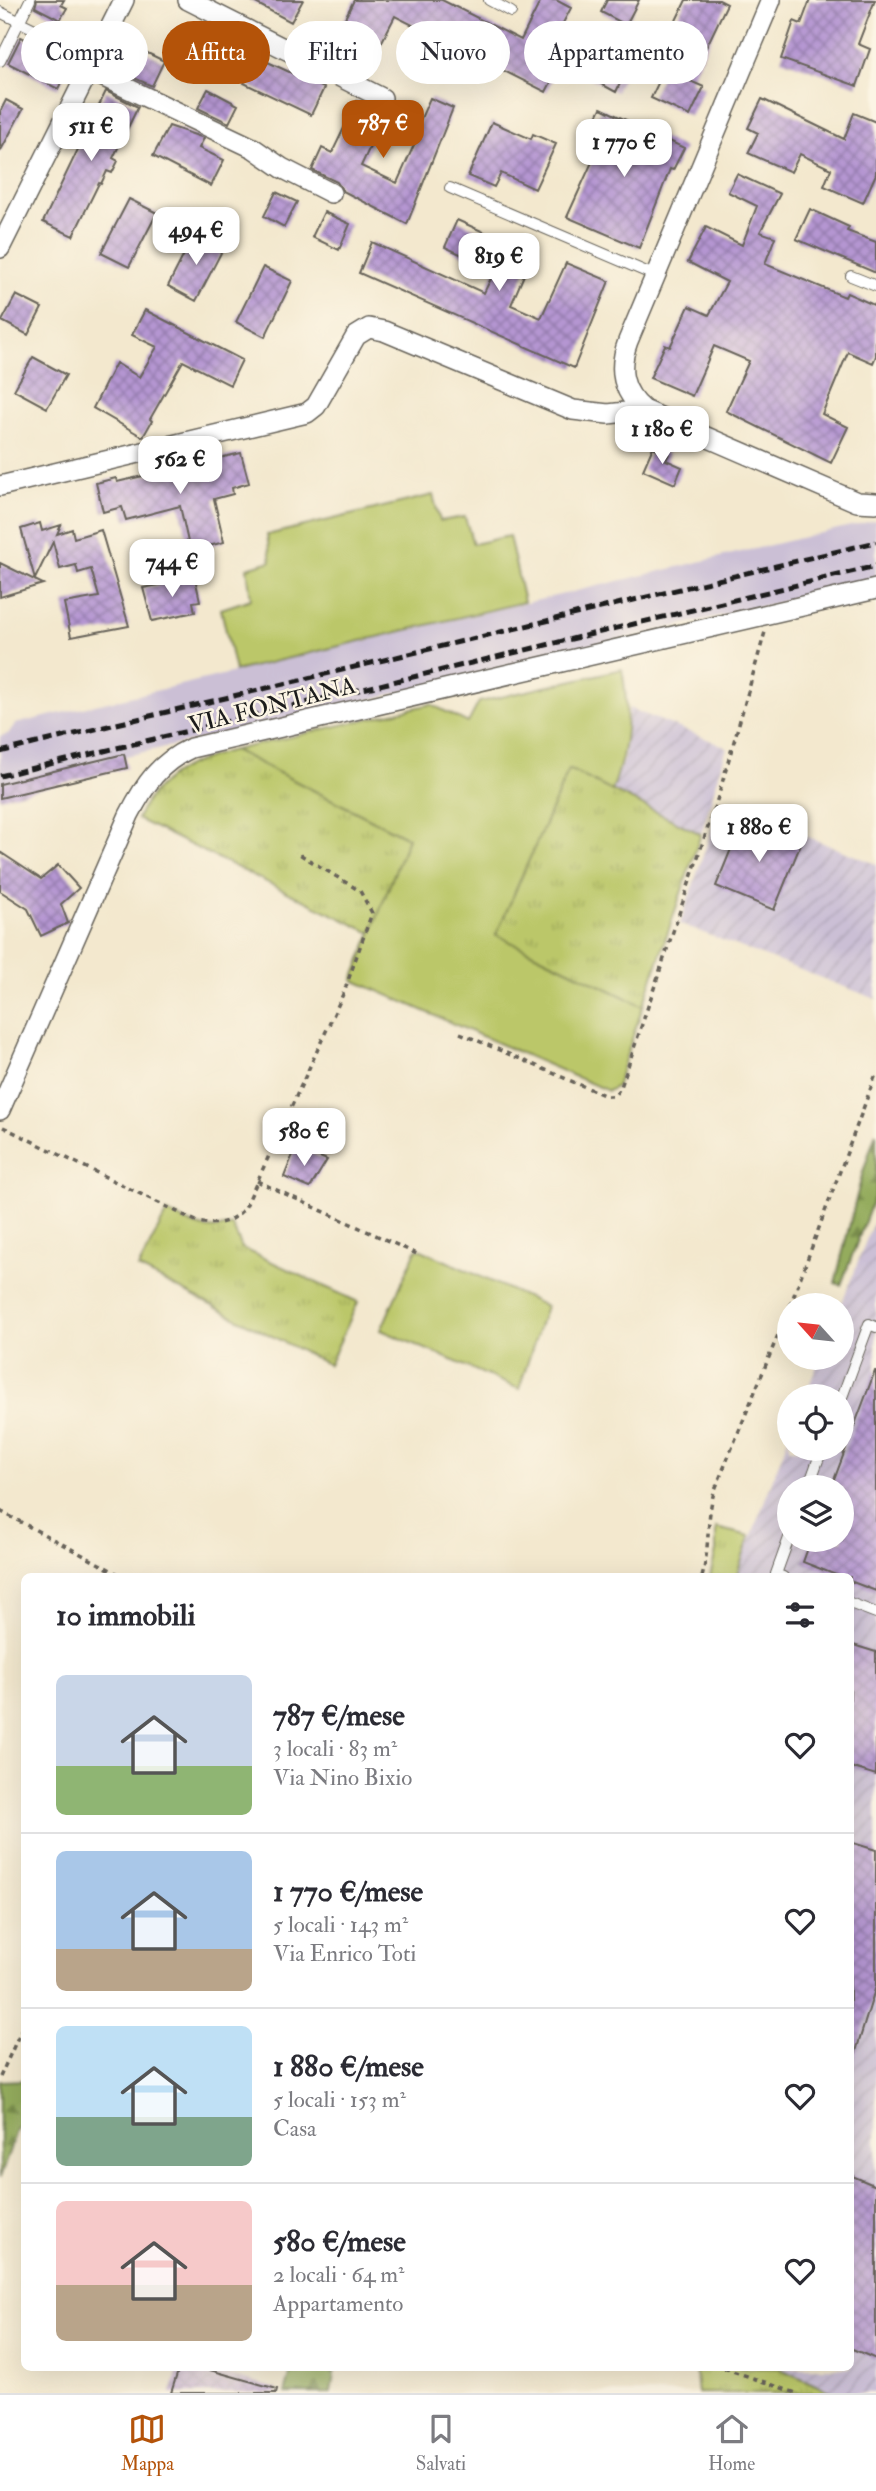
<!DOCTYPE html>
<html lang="it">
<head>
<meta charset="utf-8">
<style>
	body { margin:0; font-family:"IM FELL Double Pica",serif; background:#f7f7f7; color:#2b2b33; height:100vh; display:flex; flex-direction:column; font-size:26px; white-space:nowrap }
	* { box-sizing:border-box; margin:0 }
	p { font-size:23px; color:#7c7c81 }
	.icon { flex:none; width:38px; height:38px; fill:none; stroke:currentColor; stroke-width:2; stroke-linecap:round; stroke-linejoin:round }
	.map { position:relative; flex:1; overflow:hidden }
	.sheet { position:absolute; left:21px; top:1573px; width:833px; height:798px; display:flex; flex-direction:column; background:#fff; border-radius:10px; box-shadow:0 7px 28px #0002 }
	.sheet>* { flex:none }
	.hud { position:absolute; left:21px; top:21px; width:835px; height:63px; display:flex; gap:14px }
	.needle { width:46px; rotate:297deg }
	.fabs { position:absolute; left:777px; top:1293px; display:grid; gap:14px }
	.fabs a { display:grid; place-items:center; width:77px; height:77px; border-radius:50%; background:#fff; box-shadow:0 7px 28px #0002; font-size:35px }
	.price { position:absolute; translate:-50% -60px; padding:0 16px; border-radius:14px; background:#fff; color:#222; font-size:23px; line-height:46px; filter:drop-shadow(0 2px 4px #0008) }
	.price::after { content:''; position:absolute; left:50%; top:42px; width:21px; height:16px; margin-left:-10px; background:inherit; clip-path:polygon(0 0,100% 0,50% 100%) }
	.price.on { background:#b45309; color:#fff }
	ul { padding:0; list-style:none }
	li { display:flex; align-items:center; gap:21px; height:175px; padding:0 35px }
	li+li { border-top:2px solid #e1e1e2 }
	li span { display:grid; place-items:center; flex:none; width:196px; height:140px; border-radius:10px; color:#555 }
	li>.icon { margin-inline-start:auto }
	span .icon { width:84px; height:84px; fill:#fffc; stroke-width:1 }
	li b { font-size:30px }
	h2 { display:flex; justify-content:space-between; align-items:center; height:84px; padding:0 35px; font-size:30px }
	.tag { padding:0 24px; border-radius:32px; background:#fff; box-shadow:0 7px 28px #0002; font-size:24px; line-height:63px }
	.tag.on { background:#b45309; color:#fff }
	.dock { display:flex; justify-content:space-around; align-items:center; height:98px; border-top:2px solid #e1e1e2; background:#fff; font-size:19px; color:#7c7c81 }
	.dock a { display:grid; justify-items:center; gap:4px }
	.dock .on { color:#b45309 }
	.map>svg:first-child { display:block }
	.industrial { fill:url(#industrial-furrows); fill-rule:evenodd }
	.railway { fill:#cbbfd5 }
	.grass { fill:url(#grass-tufts); stroke:#6c7242; stroke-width:2 }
	.forest { fill:url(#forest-firs); stroke:#58643c; stroke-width:2 }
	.garden { fill:#bbc769; stroke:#6c7242; stroke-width:2 }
	.building { fill:url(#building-cross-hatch) }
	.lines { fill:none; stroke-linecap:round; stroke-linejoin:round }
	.service-casing { stroke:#67635a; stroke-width:12 }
	.minor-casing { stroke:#67635a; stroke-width:22 }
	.path { stroke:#67635a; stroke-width:3.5; stroke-dasharray:5 5; stroke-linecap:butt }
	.service { stroke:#fff; stroke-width:10 }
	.minor { stroke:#fff; stroke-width:19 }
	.rail { stroke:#1c1c1c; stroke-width:5; stroke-dasharray:10 5; stroke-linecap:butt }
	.labels { text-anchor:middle; stroke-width:5; stroke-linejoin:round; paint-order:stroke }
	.street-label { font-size:24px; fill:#1c1c1c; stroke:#fcf5e5 }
</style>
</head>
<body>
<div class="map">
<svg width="876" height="2393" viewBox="0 0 876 2393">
	<defs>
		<pattern id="industrial-furrows" width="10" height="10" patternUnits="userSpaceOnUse" patternTransform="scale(1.75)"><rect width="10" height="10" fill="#cbbfd5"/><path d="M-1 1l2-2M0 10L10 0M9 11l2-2" fill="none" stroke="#aea4b6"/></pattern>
		<pattern id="grass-tufts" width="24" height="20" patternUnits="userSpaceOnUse" patternTransform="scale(1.75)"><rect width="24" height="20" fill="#bbc769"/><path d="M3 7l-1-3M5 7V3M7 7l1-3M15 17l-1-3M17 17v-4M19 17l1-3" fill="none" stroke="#a0aa5a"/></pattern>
		<pattern id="forest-firs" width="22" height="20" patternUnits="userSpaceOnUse" patternTransform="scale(1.75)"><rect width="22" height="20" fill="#94ac5d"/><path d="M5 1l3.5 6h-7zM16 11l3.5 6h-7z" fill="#788b4c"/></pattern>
		<pattern id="building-cross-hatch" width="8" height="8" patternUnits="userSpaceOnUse" patternTransform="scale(1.75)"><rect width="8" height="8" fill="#b596d2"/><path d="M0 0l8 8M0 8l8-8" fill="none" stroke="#927aaa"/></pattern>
	</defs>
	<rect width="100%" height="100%" fill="#fcf5e5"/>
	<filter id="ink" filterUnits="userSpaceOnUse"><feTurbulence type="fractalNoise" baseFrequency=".0143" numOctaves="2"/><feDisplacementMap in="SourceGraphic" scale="14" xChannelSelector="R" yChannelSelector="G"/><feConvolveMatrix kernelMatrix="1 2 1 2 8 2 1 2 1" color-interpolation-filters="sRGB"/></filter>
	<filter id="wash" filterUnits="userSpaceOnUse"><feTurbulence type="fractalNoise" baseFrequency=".00686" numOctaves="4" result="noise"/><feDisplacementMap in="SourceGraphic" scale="28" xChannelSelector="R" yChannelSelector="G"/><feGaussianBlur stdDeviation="1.57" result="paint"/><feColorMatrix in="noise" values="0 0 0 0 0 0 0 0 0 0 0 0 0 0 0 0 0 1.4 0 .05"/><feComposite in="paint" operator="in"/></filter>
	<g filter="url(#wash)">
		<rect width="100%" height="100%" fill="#f3e8ce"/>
		<path class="industrial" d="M629,708L727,747L701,834L612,791L624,758Z
			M721,802L876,864V999L680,924Z
			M876,1215V2393H833L779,2368H850V1577H736L789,1436V1449H842V1396H805L820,1358H842L841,1305ZM789,1488H842V1540H789Z"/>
		<path class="railway" d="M876,520V579L220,735L0,784V736L8,734L15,724Z"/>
		<path class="grass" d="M234,750L408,838L371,933L137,819C155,777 192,760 234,750Z
			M569,769L701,834L643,1006L495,935Z
			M167,1212C191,1224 204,1234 232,1225L242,1248L358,1302L329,1365L138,1268Z
			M716,1528L750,1536L736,1577H710L716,1551Z
			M695,2368H779L833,2393H698Z"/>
		<path class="forest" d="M876,1132V1192L841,1285L835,1283L862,1175Z
			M24,2080V2125L17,2128L0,2179V2081Z
			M292,2368H335L331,2393H285Z"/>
		<path class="garden" d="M433,495L440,521L465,517L473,544L509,536L524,602L235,671L221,609L251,599L247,568L271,561L267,535Z
			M622,669C630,715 628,747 612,791L569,769L496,935L643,1006L616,1087L608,1091L353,980L408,838L234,750L431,704L468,723L479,702Z
			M417,1248L546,1306L519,1389L381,1330Z"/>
		<g id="blocks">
			<path class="building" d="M37,0H64L61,5L67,8L60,20L35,7Z
				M250,0H303L291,22Z
				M354,0H442L521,40L541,0H556L571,8L547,53L562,61L546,92L395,16L373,59L334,40Z
				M607,0H639L626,25L601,12Z
				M686,0H719L727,4L690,81L704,87L690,116L651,98L674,50L664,45Z
				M810,0H875L858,44L870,49L857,86L781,59L794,21L801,24Z
				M21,37L71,63L58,89L8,63Z
				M604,42L629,54L619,73L624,75L616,92L590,78Z
				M129,44L164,61L152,86L117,70Z
				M257,57L324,88L311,115L244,83Z
				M208,89L238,105L229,123L198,108Z
				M106,91L138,107L113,158L118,161L112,173L107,171L101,184L99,183L73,236L43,222Z
				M430,98L453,108L407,224L343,191L337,182L312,170L322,148L332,153L357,101L385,115L361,166L397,183L418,136L414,134Z
				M762,99L844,139L854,113L876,122V174L863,203L824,186L831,169L800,154L791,172L748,153L758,133L748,128Z
				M6,100L23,109L0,152V112Z
				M601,108L684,148L673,170L670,169L639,248L567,217L603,138L590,131Z
				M492,122L531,139L533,134L556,144L535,189L501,173L494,187L468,176Z
				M169,126L204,138L199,148L224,160L211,186L153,156Z
				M737,174L780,194L760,232L775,237L765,264L845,297L847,293L876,306V356L873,363L848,352L822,414L848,427L831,463L726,411L749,361L714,346L692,396L650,378L665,345L670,347L689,306L709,315L727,282L688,262L706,227L742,245L757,206L728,192Z
				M276,192L297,202L284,227L264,216Z
				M129,199L157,213L129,267L101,253Z
				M810,209L849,227L847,231L876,242V273L796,239Z
				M324,212L350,224L339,250L312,237Z
				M457,220L533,254L511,305L541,318L566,263L609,281L574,368L359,273L372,242L484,293L495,270L445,247Z
				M195,233L224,247L196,301L168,286Z
				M263,267L292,281L265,337L236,322Z
				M16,295L42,308L28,335L2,321Z
				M145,310L242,360L230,385L183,361L150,419L152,421L143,437L93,408L116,363L139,377L157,347L132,335Z
				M33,357L66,375L47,408L14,390Z
				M653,447L669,454L666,460L682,467L675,484L643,470Z
				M241,453L249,483L232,488L233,494L214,499L224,542L190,551L180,506L126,520L122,507L103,512L96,483L116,478L117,482Z
				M40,523L42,531L61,525L57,534L72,529L74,538L101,530L129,626L71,637L64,603L99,597L91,569L78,573L76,565L60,569L53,542L35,579L21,529Z
				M0,563L43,584L0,597Z
				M195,578L200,601L193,602L195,612L152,621L143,588Z
				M124,754L127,768L0,798V784Z
				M744,817L802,841L774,910L716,886Z
				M0,852L41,879L58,865L79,888L61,904L68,923L41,936L28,909L0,891Z
				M296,1147L327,1160L310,1188L284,1177Z
				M875,1371H876V1591L850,1581V1577H841L803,1562L811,1540H842V1488H831Z
				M850,1644L876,1652V1775L850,1767Z
				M850,1842L876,1850V1986L854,2058H850Z
				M850,2175L876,2186V2359L850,2348Z
				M179,2368H203L277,2389L276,2393H171Z"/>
		</g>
	</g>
	<g filter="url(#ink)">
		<use href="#blocks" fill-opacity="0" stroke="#67635a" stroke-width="2"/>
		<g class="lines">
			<defs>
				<path id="service" d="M489,0L511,12
					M0,12L95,59
					M0,61L30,0
					M450,188L656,276
					M851,276L876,286
					M842,1397L869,1324L876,1327
					M808,1488L822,1449
					M783,1577L776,1574L789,1538
					M850,1603L876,1613"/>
				<path id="minor" d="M188,0L382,98
					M771,0L628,341C618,368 621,391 644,410L857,502L876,503
					M89,70L253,148L282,168L331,193
					M0,248L124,0
					M0,486L307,413L316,406L356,336L369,328L384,331L573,410L608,414L644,410
					M0,1110L129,815C145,784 159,763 191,748L876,589"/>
			</defs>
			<use href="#service" class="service-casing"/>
			<use href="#minor" class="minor-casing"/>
			<path class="path" d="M460,1033L606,1096H614L621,1087L719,794L765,632
				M3,1127L198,1222C218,1226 230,1223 245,1208L344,992L372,913L360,891L296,852
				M257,1181L417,1254
				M790,1306L876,1074
				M0,1511L124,1577
				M702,1577C710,1548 706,1521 714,1492L789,1308
				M0,2077L24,2024
				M724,2368L796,2393"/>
			<use href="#service" class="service"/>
			<use href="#minor" class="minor"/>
			<path class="rail" d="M0,752L876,542
				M0,776L876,566"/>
		</g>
	</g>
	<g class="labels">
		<g class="street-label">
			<text transform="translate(272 705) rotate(-14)" y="8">VIA FONTANA</text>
		</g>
	</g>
</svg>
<div class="fabs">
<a><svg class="needle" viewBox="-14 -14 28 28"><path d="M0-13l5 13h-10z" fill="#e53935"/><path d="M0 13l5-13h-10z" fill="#7c7c81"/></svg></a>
<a><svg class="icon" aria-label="locate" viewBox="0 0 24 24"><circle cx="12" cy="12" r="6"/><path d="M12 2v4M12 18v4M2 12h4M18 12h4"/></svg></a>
<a><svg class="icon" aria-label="layers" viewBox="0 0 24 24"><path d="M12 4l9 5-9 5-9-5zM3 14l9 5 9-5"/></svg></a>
</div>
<b class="price on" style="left:383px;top:160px">787 €</b>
<b class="price" style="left:91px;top:163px">511 €</b>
<b class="price" style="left:624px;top:179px">1 770 €</b>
<b class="price" style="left:196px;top:267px">494 €</b>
<b class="price" style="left:499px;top:293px">819 €</b>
<b class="price" style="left:662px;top:466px">1 180 €</b>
<b class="price" style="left:180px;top:496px">562 €</b>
<b class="price" style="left:172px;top:599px">744 €</b>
<b class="price" style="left:759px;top:864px">1 880 €</b>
<b class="price" style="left:304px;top:1168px">580 €</b>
<div class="hud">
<a class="tag">Compra</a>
<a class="tag on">Affitta</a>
<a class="tag">Filtri</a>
<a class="tag">Nuovo</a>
<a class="tag">Appartamento</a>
</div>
<section class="sheet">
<h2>10 immobili<svg class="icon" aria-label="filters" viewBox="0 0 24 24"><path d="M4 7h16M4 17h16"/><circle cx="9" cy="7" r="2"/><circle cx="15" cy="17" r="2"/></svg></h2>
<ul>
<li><span style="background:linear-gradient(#c9d6e8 65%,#8fb573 0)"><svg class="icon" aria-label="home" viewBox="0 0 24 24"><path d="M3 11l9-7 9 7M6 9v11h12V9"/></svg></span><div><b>787 €/mese</b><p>3 locali · 83 m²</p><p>Via Nino Bixio</p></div><svg class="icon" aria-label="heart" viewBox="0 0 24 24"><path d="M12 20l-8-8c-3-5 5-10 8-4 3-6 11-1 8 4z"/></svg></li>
<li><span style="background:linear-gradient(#a9c7e8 70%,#b9a48a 0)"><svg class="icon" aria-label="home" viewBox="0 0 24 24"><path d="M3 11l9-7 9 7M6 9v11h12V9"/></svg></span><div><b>1 770 €/mese</b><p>5 locali · 143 m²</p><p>Via Enrico Toti</p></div><svg class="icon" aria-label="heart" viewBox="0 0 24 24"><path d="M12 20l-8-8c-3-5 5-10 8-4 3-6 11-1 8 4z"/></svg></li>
<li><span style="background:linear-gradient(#bfe0f5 65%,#7fa58c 0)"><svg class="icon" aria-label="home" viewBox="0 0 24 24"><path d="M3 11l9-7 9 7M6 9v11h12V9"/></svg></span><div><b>1 880 €/mese</b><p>5 locali · 153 m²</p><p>Casa</p></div><svg class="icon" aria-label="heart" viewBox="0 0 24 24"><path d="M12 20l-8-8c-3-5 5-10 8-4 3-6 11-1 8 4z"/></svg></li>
<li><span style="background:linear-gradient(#f6c9c9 60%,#b9a48a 0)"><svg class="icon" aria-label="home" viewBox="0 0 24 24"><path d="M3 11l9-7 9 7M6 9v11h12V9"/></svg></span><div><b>580 €/mese</b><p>2 locali · 64 m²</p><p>Appartamento</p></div><svg class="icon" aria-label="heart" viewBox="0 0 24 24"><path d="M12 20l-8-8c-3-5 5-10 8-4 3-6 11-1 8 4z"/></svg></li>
</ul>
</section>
</div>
<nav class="dock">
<a class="on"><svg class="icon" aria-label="map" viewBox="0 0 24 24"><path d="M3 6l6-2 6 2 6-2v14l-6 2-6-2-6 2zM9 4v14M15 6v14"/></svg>Mappa</a>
<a><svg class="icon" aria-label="saved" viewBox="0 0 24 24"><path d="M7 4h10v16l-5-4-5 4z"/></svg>Salvati</a>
<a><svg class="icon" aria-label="home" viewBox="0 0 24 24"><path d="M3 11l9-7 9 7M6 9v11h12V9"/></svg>Home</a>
</nav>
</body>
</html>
